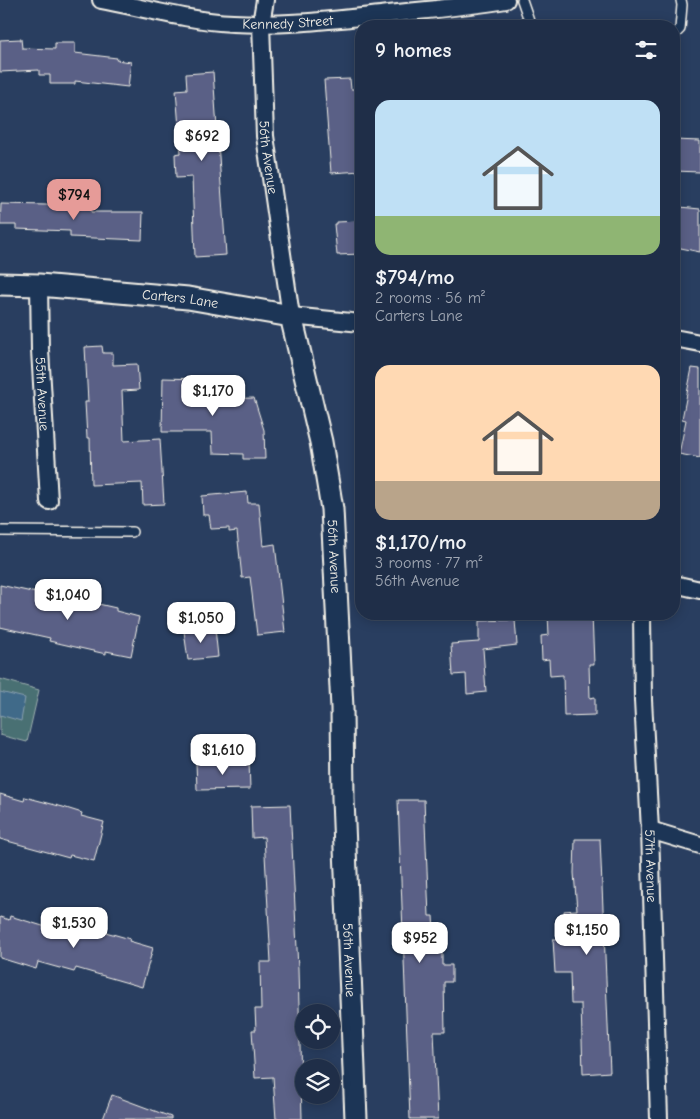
<!DOCTYPE html>
<html lang="en">
<head>
<meta charset="utf-8">
<style>
	body { margin:0; font-family:"Comic Neue",sans-serif; background:#27364f; color:#f1f3f6; height:100vh; display:flex; flex-direction:column; font-size:19px; white-space:nowrap }
	* { box-sizing:border-box; margin:0 }
	p { font-size:16px; color:#a1a8b4 }
	.icon { flex:none; width:28px; height:28px; fill:none; stroke:currentColor; stroke-width:2; stroke-linecap:round; stroke-linejoin:round }
	.map { position:relative; flex:1; overflow:hidden }
	.sheet { position:absolute; left:355px; top:20px; width:325px; height:600px; display:flex; flex-direction:column; background:#1f2e48; border-radius:20px; box-shadow:0 2px 12px #0003,0 0 0 1px #3c4a60 }
	.sheet>* { flex:none }
	.fabs { position:absolute; left:295px; top:1004px; display:grid; gap:10px }
	.fabs a { display:grid; place-items:center; width:45px; height:45px; border-radius:50%; background:#1f2e48; box-shadow:0 2px 12px #0003,0 0 0 1px #3c4a60; font-size:25px }
	.price { position:absolute; translate:-50% -42px; padding:0 11px; border-radius:10px; background:#fff; color:#222; font-size:16px; line-height:32px; filter:drop-shadow(0 1px 2px #0008) }
	.price::after { content:''; position:absolute; left:50%; top:30px; width:15px; height:11px; margin-left:-8px; background:inherit; clip-path:polygon(0 0,100% 0,50% 100%) }
	.price.active { background:#e69b98; color:#111 }
	ul { padding:0; list-style:none }
	li { display:grid; align-content:center; gap:10px; height:265px; padding:0 20px }
	li span { display:grid; place-items:center; height:155px; border-radius:15px; color:#555 }
	li>.icon { margin-inline-start:auto }
	span .icon { width:90px; height:90px; fill:#fffc; stroke-width:1 }
	li b { font-size:21px }
	h2 { display:flex; justify-content:space-between; align-items:center; height:60px; padding:0 20px; font-size:21px }
	.map>svg:first-child { display:block }
	.green { fill:#486f73; stroke:#9eb0ae }
	.water { fill:#416a89; stroke:#89a0af }
	.building { fill:#5a6086; stroke:#f4f1e8 }
	.lines { fill:none; stroke-linecap:round; stroke-linejoin:round }
	.service-casing { stroke:#f4f1e8; stroke-width:12 }
	.minor-casing { stroke:#f4f1e8; stroke-width:20 }
	.tertiary-casing { stroke:#f4f1e8; stroke-width:25 }
	.service { stroke:#1d3557; stroke-width:9 }
	.minor { stroke:#1d3557; stroke-width:16 }
	.tertiary { stroke:#1d3557; stroke-width:21 }
	.labels { text-anchor:middle; stroke-width:4.5; stroke-linejoin:round; paint-order:stroke }
	.street-label { font-size:14px; fill:#f4f1e8; stroke:#1d3557 }
</style>
</head>
<body>
<div class="map">
<svg width="700" height="1119" viewBox="0 0 700 1119">
	<rect width="100%" height="100%" fill="#293e60"/>
	<filter id="ink" filterUnits="userSpaceOnUse"><feTurbulence type="fractalNoise" baseFrequency=".02" numOctaves="2"/><feDisplacementMap in="SourceGraphic" scale="10" xChannelSelector="R" yChannelSelector="G"/><feConvolveMatrix kernelMatrix="1 2 1 2 8 2 1 2 1" color-interpolation-filters="sRGB"/></filter>
	<g filter="url(#ink)">
		<path class="green" d="M0,679L39,690L27,742L0,735Z"/>
		<path class="water" d="M0,692L25,698L21,721L0,715Z"/>
		<path class="building" d="M21,39L22,48L55,49V43H75V53L117,58L116,60L131,62L128,87L75,81V84H50V75H39V70L0,72V40Z
			M213,72L226,255L195,257L192,177L176,178L175,154L181,153L176,90L187,89L186,74Z
			M350,79L351,89H361V113H358L361,171L331,173L324,80Z
			M674,140L700,141V172L674,171Z
			M1,204L91,206V212H143L142,240L70,237V231L16,229V225H0Z
			M680,207L700,209V252L676,247L680,227H678Z
			M361,221V254L337,255L334,224H336V222Z
			M102,346L103,353H113V365L137,364L139,390L122,391L124,441L160,439L164,504L143,505L142,483L91,485L90,438H87L85,402H88L85,347Z
			M692,368L700,369V458L679,454L686,420L682,419Z
			M163,378L199,379V380L210,381V395H217V399L254,398L264,430L265,459H243V454L213,453L212,432H162Z
			M247,492L248,503H259L263,546L275,544L285,632L257,635L250,577L242,578L237,531L229,532V528L211,529L209,515H203L202,496Z
			M0,585L59,598V595L116,608V611L139,617L131,656L106,651V654L49,641L50,638L0,627Z
			M548,614H592L594,664H589L590,698L595,697V715L564,716L563,675L550,676L549,659L542,660L541,636L549,635Z
			M515,620L517,645L483,649L486,692L467,694L466,674L453,675L451,644L479,642V621Z
			M215,628L218,657L188,660L184,631Z
			M249,761L250,789L197,790L196,762Z
			M0,794L24,801L25,797L63,807L82,813L81,816L104,822L94,861L70,855L69,858L0,839Z
			M398,800H424L429,916H433L435,948L442,947V965H452V982H444L445,1032H434L438,1119H410Z
			M290,805L298,969L302,1119H276L273,1077L255,1078L252,1030H256L255,1009H261L260,962H271L264,837L252,838L251,806Z
			M575,839H600L610,1072L583,1074L581,1004H571L570,973H555L553,939H565L564,911L577,910L574,873Z
			M10,916L46,927L48,919L73,926L74,923L130,939L129,941L153,948L142,987L76,968L74,972L38,962L36,969L0,958V917L9,920Z
			M112,1095L171,1117V1119H103Z"/>
		<g class="lines">
			<defs>
				<path id="service" d="M522,0L531,26
					M674,35L680,29L682,5L681,0
					M0,531L132,532"/>
				<g id="minor">
					<path id="s1" d="M101,0C143,8 191,21 233,23C282,26 332,20 381,15C423,10 464,7 506,0"/>
					<path id="s2" d="M265,0L261,24L265,136L291,316L361,323"/>
					<path id="s3" d="M39,285L40,350L49,501"/>
					<path d="M674,338L700,343"/>
					<path d="M674,584L700,590"/>
					<path id="s4" d="M642,614L643,700L650,830L659,1119"/>
					<path d="M650,830L700,845"/>
				</g>
				<g id="tertiary">
					<path id="s5" d="M0,284L39,285L188,298L291,316L321,442L332,509L342,708L343,799L356,1119"/>
				</g>
			</defs>
			<use href="#service" class="service-casing"/>
			<use href="#minor" class="minor-casing"/>
			<use href="#tertiary" class="tertiary-casing"/>
			<use href="#service" class="service"/>
			<use href="#minor" class="minor"/>
			<use href="#tertiary" class="tertiary"/>
		</g>
	</g>
	<g class="labels">
		<g class="street-label">
			<text dy="5" stroke="none"><textPath href="#s1" startOffset="189">Kennedy Street</textPath></text>
			<text dy="5" stroke="none"><textPath href="#s2" startOffset="158">56th Avenue</textPath></text>
			<text dy="5" stroke="none"><textPath href="#s5" startOffset="181">Carters Lane</textPath></text>
			<text dy="5" stroke="none"><textPath href="#s3" startOffset="109">55th Avenue</textPath></text>
			<text dy="5" stroke="none"><textPath href="#s5" startOffset="538">56th Avenue</textPath></text>
			<text dy="5" stroke="none"><textPath href="#s4" startOffset="252">57th Avenue</textPath></text>
			<text dy="5" stroke="none"><textPath href="#s5" startOffset="942">56th Avenue</textPath></text>
		</g>
	</g>
</svg>
<div class="fabs">
<a><svg class="icon" aria-label="locate" viewBox="0 0 24 24"><circle cx="12" cy="12" r="6"/><path d="M12 2v4M12 18v4M2 12h4M18 12h4"/></svg></a>
<a><svg class="icon" aria-label="layers" viewBox="0 0 24 24"><path d="M12 4l9 5-9 5-9-5zM3 14l9 5 9-5"/></svg></a>
</div>
<b class="price" style="left:202px;top:162px">$692</b>
<b class="price active" style="left:74px;top:221px">$794</b>
<b class="price" style="left:213px;top:417px">$1,170</b>
<b class="price" style="left:68px;top:621px">$1,040</b>
<b class="price" style="left:201px;top:644px">$1,050</b>
<b class="price" style="left:223px;top:776px">$1,610</b>
<b class="price" style="left:74px;top:949px">$1,530</b>
<b class="price" style="left:587px;top:956px">$1,150</b>
<b class="price" style="left:420px;top:964px">$952</b>
<section class="sheet">
<h2>9 homes<svg class="icon" aria-label="filters" viewBox="0 0 24 24"><path d="M4 7h16M4 17h16"/><circle cx="9" cy="7" r="2"/><circle cx="15" cy="17" r="2"/></svg></h2>
<ul>
<li><span style="background:linear-gradient(#bfe0f5 75%,#8fb573 0)"><svg class="icon" aria-label="home" viewBox="0 0 24 24"><path d="M3 11l9-7 9 7M6 9v11h12V9"/></svg></span><div><b>$794/mo</b><p>2 rooms · 56 m²</p><p>Carters Lane</p></div></li>
<li><span style="background:linear-gradient(#ffd9b3 75%,#b9a48a 0)"><svg class="icon" aria-label="home" viewBox="0 0 24 24"><path d="M3 11l9-7 9 7M6 9v11h12V9"/></svg></span><div><b>$1,170/mo</b><p>3 rooms · 77 m²</p><p>56th Avenue</p></div></li>
</ul>
</section>
</div>
</body>
</html>
